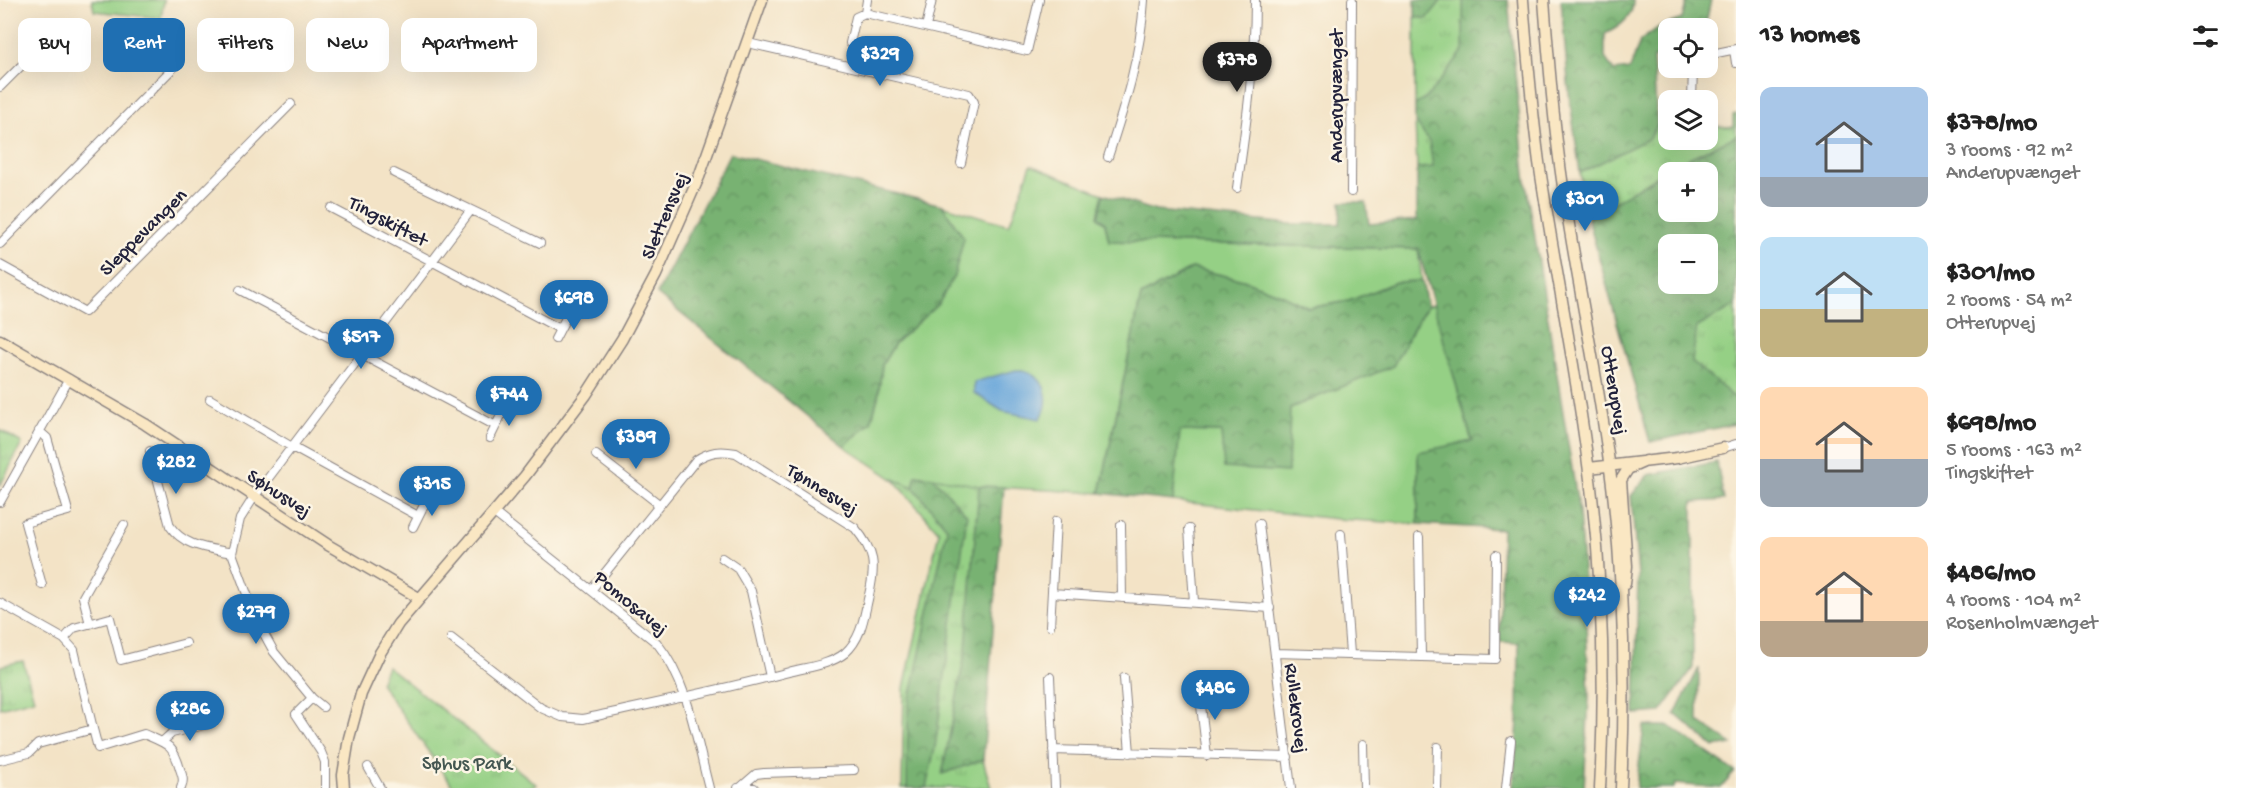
<!DOCTYPE html>
<html lang="en">
<head>
<meta charset="utf-8">
<style>
	body { margin:0; font-family:"Gochi Hand",sans-serif; background:#f6f6f6; color:#222; height:100vh; display:flex; flex-direction:column; font-size:22px; white-space:nowrap }
	* { box-sizing:border-box; margin:0 }
	p { font-size:20px; color:#767676 }
	.icon { flex:none; width:33px; height:33px; fill:none; stroke:currentColor; stroke-width:2; stroke-linecap:round; stroke-linejoin:round }
	.map { position:relative; flex:1; overflow:hidden }
	.drawer { display:flex; flex-direction:column; background:#fff; width:510px }
	.drawer>* { flex:none }
	.banner { position:absolute; left:18px; top:18px; width:570px; height:54px; display:flex; gap:12px }
	.tools { position:absolute; left:1658px; top:18px; display:grid; gap:12px }
	.tools a { display:grid; place-items:center; width:60px; height:60px; border-radius:12px; background:#fff; box-shadow:0 6px 24px #0002; font-size:30px }
	.price { position:absolute; translate:-50% -51px; padding:0 14px; border-radius:21px; background:#1f6fb2; color:#fff; font-size:20px; line-height:39px; filter:drop-shadow(0 2px 3px #0008) }
	.price::after { content:''; position:absolute; left:50%; top:36px; width:18px; height:14px; margin-left:-9px; background:inherit; clip-path:polygon(0 0,100% 0,50% 100%) }
	.price.on { background:#222; color:#fff }
	ul { padding:0; list-style:none }
	li { display:flex; align-items:center; gap:18px; height:150px; padding:0 24px }
	li span { display:grid; place-items:center; flex:none; width:168px; height:120px; border-radius:12px; color:#555 }
	li>.icon { margin-inline-start:auto }
	span .icon { width:72px; height:72px; fill:#fffc; stroke-width:1 }
	li b { font-size:26px }
	h2 { display:flex; justify-content:space-between; align-items:center; height:72px; padding:0 24px; font-size:26px }
	.tag { padding:0 21px; border-radius:12px; background:#fff; box-shadow:0 6px 24px #0002; font-size:21px; line-height:54px }
	.tag.on { background:#1f6fb2; color:#fff }
	main { display:flex; flex:1; min-height:0 }
	.map>svg:first-child { display:block }
	.green { fill:#95d085; stroke:#5c7960; stroke-width:1.5 }
	.forest { fill:url(#forest-crowns); stroke:#4d6a56; stroke-width:1.5; fill-rule:evenodd }
	.park { fill:url(#park-tufts); stroke:#5c7960; stroke-width:1.5 }
	.water { fill:#67a6da; stroke:#44648a; stroke-width:1.5 }
	.lines { fill:none; stroke-linecap:round; stroke-linejoin:round }
	.street-casing { stroke:#8a8280; stroke-width:10 }
	.secondary-casing { stroke:#8a8280; stroke-width:13 }
	.street { stroke:#fff; stroke-width:8 }
	.secondary { stroke:#fae7c3; stroke-width:10 }
	.labels { text-anchor:middle; stroke-width:5; stroke-linejoin:round; paint-order:stroke }
	.street-label { font-size:20px; fill:#22223b; stroke:#fcf5e5 }
	.park-label { font-size:20px; fill:#445651; stroke:#fcf5e5 }
</style>
</head>
<body>
<main>
<div class="map">
<svg width="1736" height="788" viewBox="0 0 1736 788">
	<defs>
		<pattern id="forest-crowns" width="20" height="18" patternUnits="userSpaceOnUse" patternTransform="scale(1.5)"><rect width="20" height="18" fill="#78b272"/><path d="M2 6a3 3 0 1 1 6 0M12 15a3 3 0 1 1 6 0" fill="none" stroke="#62905f"/></pattern>
		<pattern id="park-tufts" width="24" height="20" patternUnits="userSpaceOnUse" patternTransform="scale(1.5)"><rect width="24" height="20" fill="#95d085"/><path d="M3 7l-1-3M5 7V3M7 7l1-3M15 17l-1-3M17 17v-4M19 17l1-3" fill="none" stroke="#80b274"/></pattern>
	</defs>
	<rect width="100%" height="100%" fill="#fcf5e5"/>
	<filter id="ink" filterUnits="userSpaceOnUse"><feTurbulence type="fractalNoise" baseFrequency=".0167" numOctaves="2"/><feDisplacementMap in="SourceGraphic" scale="12" xChannelSelector="R" yChannelSelector="G"/><feConvolveMatrix kernelMatrix="1 2 1 2 8 2 1 2 1" color-interpolation-filters="sRGB"/></filter>
	<filter id="wash" filterUnits="userSpaceOnUse"><feTurbulence type="fractalNoise" baseFrequency=".008" numOctaves="4" result="noise"/><feDisplacementMap in="SourceGraphic" scale="24" xChannelSelector="R" yChannelSelector="G"/><feGaussianBlur stdDeviation="1.35" result="paint"/><feColorMatrix in="noise" values="0 0 0 0 0 0 0 0 0 0 0 0 0 0 0 0 0 1.4 0 .05"/><feComposite in="paint" operator="in"/></filter>
	<g filter="url(#wash)">
		<rect width="100%" height="100%" fill="#f3e3c6"/>
		<path class="green" d="M92,0H164L161,18L94,11Z
			M1031,165L1103,194L1098,217L1105,223L1109,241L1418,249L1422,281L1396,282L1349,301L1309,308L1280,294L1243,280L1192,268L1141,296L1100,493L979,486L916,475L913,487L893,479L844,446L871,422L878,397L882,365L895,343L939,303L964,238L942,205L1009,225Z
			M1435,305L1472,442L1418,452V524L1336,519L1173,501L1179,431L1221,432L1290,408L1393,366L1414,327L1427,306Z"/>
		<path class="forest" d="M1415,0H1442L1427,19L1415,17Z
			M1463,0H1508L1525,175L1579,512L1585,596L1589,697L1584,788H1513L1518,721L1519,643L1499,642L1502,529L1418,524V452L1472,441L1418,249L1109,241L1105,223L1098,217L1103,194L1156,211L1291,224H1340L1341,202H1366L1369,224L1417,220V168L1433,167L1429,142L1415,121V105L1427,97L1463,51Z
			M1561,0H1633C1634,17 1618,28 1605,34V58L1614,71L1630,69L1640,41L1659,27L1682,19L1687,0H1711L1705,28H1668V56L1653,58L1657,126L1650,138L1580,173L1569,93Z
			M1736,136V305L1697,327L1693,361L1734,397L1736,396V424L1650,442L1588,218L1678,163ZM1668,172H1707V212H1668ZM1668,244H1707V284H1668Z
			M730,153L942,205L964,238L954,276L939,303L895,343L882,365L878,397L871,422L844,446L657,294Z
			M1192,268L1243,280L1280,294L1309,308L1349,301L1396,282L1422,281L1427,306L1414,327L1393,366L1290,408L1288,472L1224,468L1221,432L1180,431L1173,501L1100,493L1141,296Z
			M1717,462L1724,500L1693,502V668L1661,712L1635,714L1638,575L1631,496L1648,475Z
			M916,475L933,477L967,515L935,748L926,788H907L908,708L947,528L913,487Z
			M979,486L1004,487L983,760L942,774L966,648Z
			M1699,668L1698,721L1732,744L1714,747L1675,714Z
			M1644,726H1669L1735,772L1721,788L1675,784L1674,788H1636Z"/>
		<path class="park" d="M1442,0H1463V51L1427,97L1415,105V17L1427,19Z
			M1736,114V136L1678,163L1588,218L1580,173L1650,138L1657,126H1668V140H1707V126L1733,127V115Z
			M1415,121L1429,142L1433,167L1417,168Z
			M1736,305V396L1734,397L1692,362L1697,327Z
			M0,430L22,443L0,486Z
			M933,477L979,486L966,648L942,774L983,760L991,788H926L935,748L967,515Z
			M893,479L913,487L947,528L908,708L907,788H902L904,688L939,532Z
			M23,661L34,699L0,708V666Z
			M387,666L537,785L528,788H454L380,683Z"/>
		<path class="water" d="M1016,370C1021,371 1027,371 1031,373C1048,383 1051,404 1040,419L1002,411L974,393V382Z"/>
	</g>
	<g filter="url(#ink)">
		<g class="lines">
			<defs>
				<path id="street" d="M867,0L865,13L1027,51L1039,0
					M926,27L932,0
					M748,43L969,94L974,102L961,163
					M850,43L856,17L865,13
					M1734,50L1736,63
					M1707,55L1736,49
					M0,87L31,56
					M1692,100L1693,68
					M1108,157C1125,105 1141,55 1144,0
					M394,173L540,243
					M1237,188C1246,126 1255,63 1255,0
					M1351,192L1352,0
					M331,208L560,329
					M0,244L177,64
					M0,265L85,312L291,104
					M240,290L496,426
					M555,339L570,310
					M210,399L292,447L418,516
					M39,431L47,438L68,511L25,523L42,585
					M490,438L506,405
					M1723,448L1736,444
					M150,451L170,526C184,547 209,548 232,553
					M596,455L660,505
					M0,502L69,379
					M493,512L657,643C689,683 696,739 709,788
					M1259,524L1291,788
					M1121,525L1122,598
					M413,527L429,495
					M1189,529L1194,602
					M1341,534L1350,654
					M1419,537L1421,656
					M722,558L738,569L751,591L770,677
					M1052,593L1270,608
					M0,603L64,639L74,650L93,729L38,744L29,753L0,760
					M90,624L83,597L124,525
					M1050,626L1056,521
					M451,638L541,708L562,717L583,719C651,704 721,690 789,672C807,667 830,665 845,653C862,638 864,616 869,595C876,565 875,552 855,528L736,453C720,450 710,451 696,460L592,589
					M64,639L74,628L110,618L121,660L186,643
					M1275,653L1495,659L1496,555
					M1050,677L1055,787
					M1124,678L1130,753
					M1199,689L1207,756
					M312,698L296,714L321,752L325,762V788
					M323,707L312,698L274,652L256,619L232,553L240,519L254,497L471,210
					M93,729L98,748L144,734C167,744 173,744 180,769C183,777 184,781 181,788
					M162,742L172,733L208,724
					M1363,744L1364,788
					M1053,750L1288,757
					M368,767L380,788
					M741,787L756,774L764,773L854,770
					M738,788H754
					M1437,788L1438,747
					M1506,788L1511,741"/>
				<path id="secondary" d="M1523,0C1527,54 1532,109 1539,162C1553,258 1573,353 1586,449C1602,561 1606,675 1600,788
					M1544,0C1548,53 1552,106 1559,158C1573,267 1599,375 1612,485C1624,585 1626,688 1621,788
					M0,340L145,424L328,545L419,598
					M1589,468L1677,458L1723,448
					M1625,584L1627,566L1621,480L1628,469L1646,461
					M344,788L343,775L349,738L361,694L380,653L398,624L525,476L586,395L622,339L656,275L699,177L762,0"/>
			</defs>
			<use href="#street" class="street-casing"/>
			<use href="#secondary" class="secondary-casing"/>
			<use href="#street" class="street"/>
			<use href="#secondary" class="secondary"/>
		</g>
	</g>
	<g class="labels">
		<g class="street-label">
			<text transform="translate(1335 96) rotate(-90)" y="7">Anderupvænget</text>
			<text transform="translate(663 215) rotate(-67)" y="7">Slettensvej</text>
			<text transform="translate(389 220) rotate(28)" y="7">Tingskiftet</text>
			<text transform="translate(142 231) rotate(-45)" y="7">Sleppevangen</text>
			<text transform="translate(1616 390) rotate(81)" y="7">Otterupvej</text>
			<text transform="translate(823 488) rotate(32)" y="7">Tønnesvej</text>
			<text transform="translate(280 492) rotate(33)" y="7">Søhusvej</text>
			<text transform="translate(632 602) rotate(40)" y="7">Pomosavej</text>
			<text transform="translate(1298 708) rotate(83)" y="7">Rullekrovej</text>
		</g>
		<g class="park-label">
			<text x="467" y="769">Søhus Park</text>
		</g>
	</g>
</svg>
<div class="tools">
<a><svg class="icon" aria-label="locate" viewBox="0 0 24 24"><circle cx="12" cy="12" r="6"/><path d="M12 2v4M12 18v4M2 12h4M18 12h4"/></svg></a>
<a><svg class="icon" aria-label="layers" viewBox="0 0 24 24"><path d="M12 4l9 5-9 5-9-5zM3 14l9 5 9-5"/></svg></a>
<a>+</a>
<a>−</a>
</div>
<b class="price" style="left:880px;top:87px">$329</b>
<b class="price on" style="left:1237px;top:93px">$378</b>
<b class="price" style="left:1585px;top:232px">$301</b>
<b class="price" style="left:574px;top:331px">$698</b>
<b class="price" style="left:361px;top:370px">$517</b>
<b class="price" style="left:509px;top:427px">$744</b>
<b class="price" style="left:636px;top:470px">$389</b>
<b class="price" style="left:176px;top:495px">$282</b>
<b class="price" style="left:432px;top:517px">$315</b>
<b class="price" style="left:1587px;top:628px">$242</b>
<b class="price" style="left:256px;top:645px">$279</b>
<b class="price" style="left:1215px;top:721px">$486</b>
<b class="price" style="left:190px;top:742px">$286</b>
<div class="banner">
<a class="tag">Buy</a>
<a class="tag on">Rent</a>
<a class="tag">Filters</a>
<a class="tag">New</a>
<a class="tag">Apartment</a>
</div>
</div>
<section class="drawer">
<h2>13 homes<svg class="icon" aria-label="filters" viewBox="0 0 24 24"><path d="M4 7h16M4 17h16"/><circle cx="9" cy="7" r="2"/><circle cx="15" cy="17" r="2"/></svg></h2>
<ul>
<li><span style="background:linear-gradient(#a9c7e8 75%,#9aa5b1 0)"><svg class="icon" aria-label="home" viewBox="0 0 24 24"><path d="M3 11l9-7 9 7M6 9v11h12V9"/></svg></span><div><b>$378/mo</b><p>3 rooms · 92 m²</p><p>Anderupvænget</p></div></li>
<li><span style="background:linear-gradient(#bfe0f5 60%,#c2b280 0)"><svg class="icon" aria-label="home" viewBox="0 0 24 24"><path d="M3 11l9-7 9 7M6 9v11h12V9"/></svg></span><div><b>$301/mo</b><p>2 rooms · 54 m²</p><p>Otterupvej</p></div></li>
<li><span style="background:linear-gradient(#ffd9b3 60%,#9aa5b1 0)"><svg class="icon" aria-label="home" viewBox="0 0 24 24"><path d="M3 11l9-7 9 7M6 9v11h12V9"/></svg></span><div><b>$698/mo</b><p>5 rooms · 163 m²</p><p>Tingskiftet</p></div></li>
<li><span style="background:linear-gradient(#ffd9b3 70%,#b9a48a 0)"><svg class="icon" aria-label="home" viewBox="0 0 24 24"><path d="M3 11l9-7 9 7M6 9v11h12V9"/></svg></span><div><b>$486/mo</b><p>4 rooms · 104 m²</p><p>Rosenholmvænget</p></div></li>
</ul>
</section>
</main>
</body>
</html>
